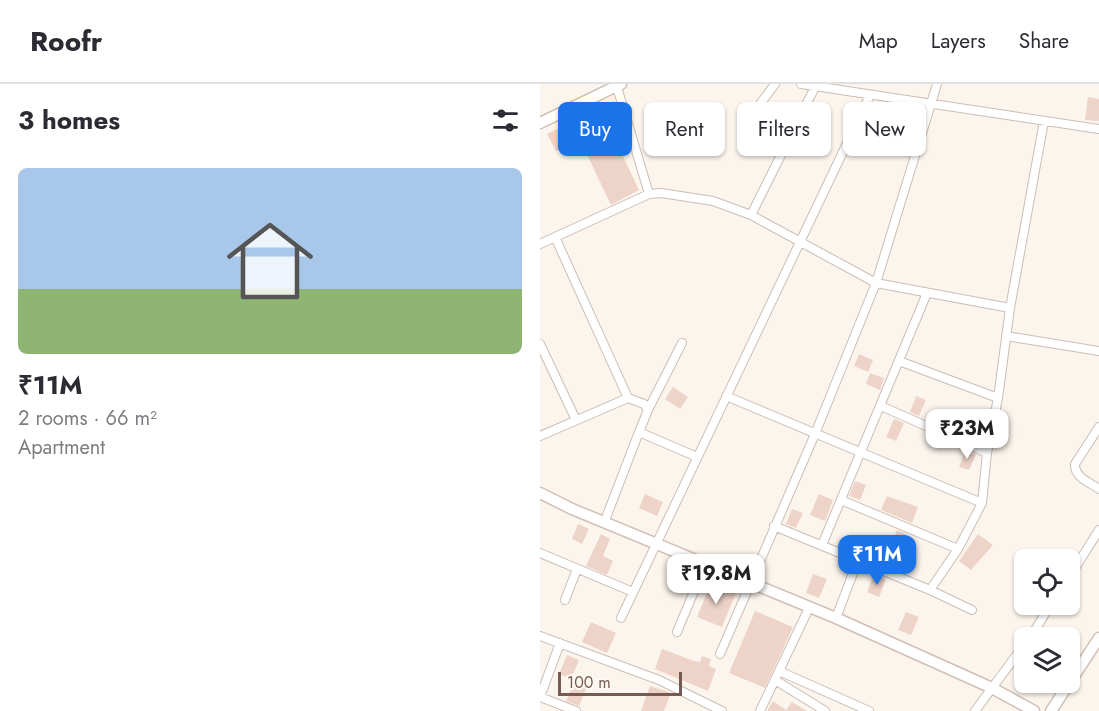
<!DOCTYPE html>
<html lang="en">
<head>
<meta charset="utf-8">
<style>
	body { margin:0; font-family:Jost,sans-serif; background:#f7f7f7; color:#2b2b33; height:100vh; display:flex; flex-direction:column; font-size:22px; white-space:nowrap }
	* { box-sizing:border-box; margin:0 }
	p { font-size:20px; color:#7c7c81 }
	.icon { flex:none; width:33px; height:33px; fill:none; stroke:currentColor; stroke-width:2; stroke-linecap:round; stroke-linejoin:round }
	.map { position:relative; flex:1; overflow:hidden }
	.side { display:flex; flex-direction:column; background:#fff; width:540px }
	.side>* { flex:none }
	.banner { position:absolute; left:18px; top:18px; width:450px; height:54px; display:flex; gap:12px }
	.buttons { position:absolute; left:474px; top:465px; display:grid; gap:12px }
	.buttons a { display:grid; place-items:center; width:66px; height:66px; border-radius:9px; background:#fff; box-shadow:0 2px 4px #0004; font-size:30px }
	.scale { position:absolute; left:18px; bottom:15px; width:124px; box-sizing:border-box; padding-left:6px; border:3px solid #755b52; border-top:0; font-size:16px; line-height:21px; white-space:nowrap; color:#755b52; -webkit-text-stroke:4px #fef9f4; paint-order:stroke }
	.price { position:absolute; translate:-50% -51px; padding:0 14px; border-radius:12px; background:#fff; color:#222; font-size:20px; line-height:39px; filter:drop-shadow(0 2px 3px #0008) }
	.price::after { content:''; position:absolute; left:50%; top:36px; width:18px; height:14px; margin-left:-9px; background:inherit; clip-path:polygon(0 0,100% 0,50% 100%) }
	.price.on { background:#1a73e8; color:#fff }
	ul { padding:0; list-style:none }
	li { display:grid; align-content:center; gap:12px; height:318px; padding:0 18px }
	li span { display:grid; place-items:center; height:186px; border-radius:9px; color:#555 }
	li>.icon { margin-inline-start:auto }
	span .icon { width:108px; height:108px; fill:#fffc; stroke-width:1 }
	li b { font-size:26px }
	h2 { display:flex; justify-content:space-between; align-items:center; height:72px; padding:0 18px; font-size:26px }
	.tag { padding:0 21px; border-radius:9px; background:#fff; box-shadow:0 2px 4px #0004; font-size:21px; line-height:54px }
	.tag.on { background:#1a73e8; color:#fff }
	header { display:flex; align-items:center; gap:36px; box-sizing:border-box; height:84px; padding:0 30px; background:#fff; border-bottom:2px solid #e1e1e2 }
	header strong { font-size:28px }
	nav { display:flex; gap:33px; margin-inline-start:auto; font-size:21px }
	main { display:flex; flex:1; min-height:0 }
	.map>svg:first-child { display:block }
	.building { fill:#eed4c8 }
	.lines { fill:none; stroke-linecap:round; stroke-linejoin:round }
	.street-casing { stroke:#cdbdb4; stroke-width:10 }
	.secondary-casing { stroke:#d2beb4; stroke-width:13 }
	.street { stroke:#fff; stroke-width:8 }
	.secondary { stroke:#fff; stroke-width:10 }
</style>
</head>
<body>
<header>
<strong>Roofr</strong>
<nav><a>Map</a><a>Layers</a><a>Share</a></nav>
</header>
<main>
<section class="side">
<h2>3 homes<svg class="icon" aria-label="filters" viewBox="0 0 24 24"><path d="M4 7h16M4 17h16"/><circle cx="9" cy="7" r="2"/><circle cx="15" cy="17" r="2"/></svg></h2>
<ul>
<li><span style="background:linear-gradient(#a9c7e8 65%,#8fb573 0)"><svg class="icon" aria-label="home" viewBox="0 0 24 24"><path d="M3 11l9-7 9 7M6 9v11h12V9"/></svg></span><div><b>₹11M</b><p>2 rooms · 66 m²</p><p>Apartment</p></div></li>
</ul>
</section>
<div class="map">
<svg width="559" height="627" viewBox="0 0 559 627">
	<rect width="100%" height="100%" fill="#fbf5ed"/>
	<path class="building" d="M548,13L559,15V37L545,36Z
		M19,44L28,61L16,67L7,50Z
		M70,45L99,106L71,121L42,60Z
		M319,270L333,276L328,288L314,282Z
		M330,289L344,294L340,306L326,300Z
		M133,303L148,313L140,325L125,315Z
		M376,312L386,316L379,332L370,328Z
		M354,335L364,339L356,357L346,353Z
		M426,366L436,371L429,386L419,383Z
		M315,397L326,401L320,416L309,412Z
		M105,410L123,418L117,432L99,424Z
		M279,410L293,416L285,437L270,431Z
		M347,412L378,423L372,439L341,426Z
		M252,425L263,429L256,444L246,440Z
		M38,440L49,445L42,460L32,455Z
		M357,446L366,450L359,468L350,465Z
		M61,450L70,455L63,472L73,477L67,491L46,482Z
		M438,450L453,461L431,486L419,477Z
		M273,490L287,495L279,514L266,509Z
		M334,491L346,495L339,513L327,508Z
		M171,499L196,509L182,543L157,533Z
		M215,527L253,543L225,604L189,589Z
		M366,528L379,533L371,551L358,546Z
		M51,538L76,549L67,569L42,558Z
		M122,565L154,577L160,578L162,572L171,575L169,582L176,585L168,607L115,585Z
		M27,571L39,576L31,595L19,590Z
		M34,599L46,605L39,622L26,617Z
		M110,602L131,609L124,627H101Z
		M233,617L246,626L252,618L267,627H227Z"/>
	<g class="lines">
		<defs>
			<path id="street" d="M261,0L559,45
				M77,3L109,110
				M203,43L235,0
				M211,131L275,3
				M15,153L88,314
				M0,160L109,110L121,109L173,117L211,131L336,199L470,224
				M466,252L559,267
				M0,260L36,336
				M359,277L458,314
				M186,312L442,419
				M341,322L447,369
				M108,326L142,259
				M559,343L535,380C534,393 549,398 559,405
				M0,352L88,314L104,320L108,326L99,348L157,373
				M301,416L418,465
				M64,439L99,348
				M234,442L390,506L432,526
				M282,461L387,209
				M0,469L93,508
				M530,492L559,446
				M390,506L418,465L442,419L447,369L458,314L470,224L504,37
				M25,516L37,485
				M81,534L330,11
				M296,534L318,476
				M137,548L165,481
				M0,552L119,596L182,627
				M490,554L511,520
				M180,570L275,350L336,199L397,0
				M239,587L329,627
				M235,596L285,627
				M0,613L20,559
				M0,613L36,627
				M220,627L269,524
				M435,627L484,561"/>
			<path id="secondary" d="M0,39L81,0
				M0,409L32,425L296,534L452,604L494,627
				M511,627L559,554"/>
		</defs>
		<use href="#street" class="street-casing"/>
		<use href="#secondary" class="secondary-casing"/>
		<use href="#street" class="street"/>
		<use href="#secondary" class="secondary"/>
	</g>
</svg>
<div class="buttons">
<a><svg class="icon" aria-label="locate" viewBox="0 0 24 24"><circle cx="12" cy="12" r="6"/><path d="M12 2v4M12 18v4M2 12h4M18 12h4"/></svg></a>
<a><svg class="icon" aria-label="layers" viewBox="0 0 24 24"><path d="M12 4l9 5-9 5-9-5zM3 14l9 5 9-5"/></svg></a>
</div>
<div class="scale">100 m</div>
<b class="price" style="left:427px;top:376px">₹23M</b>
<b class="price on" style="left:337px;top:502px">₹11M</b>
<b class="price" style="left:176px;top:521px">₹19.8M</b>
<div class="banner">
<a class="tag on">Buy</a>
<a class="tag">Rent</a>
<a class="tag">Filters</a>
<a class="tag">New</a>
</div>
</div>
</main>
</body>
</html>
